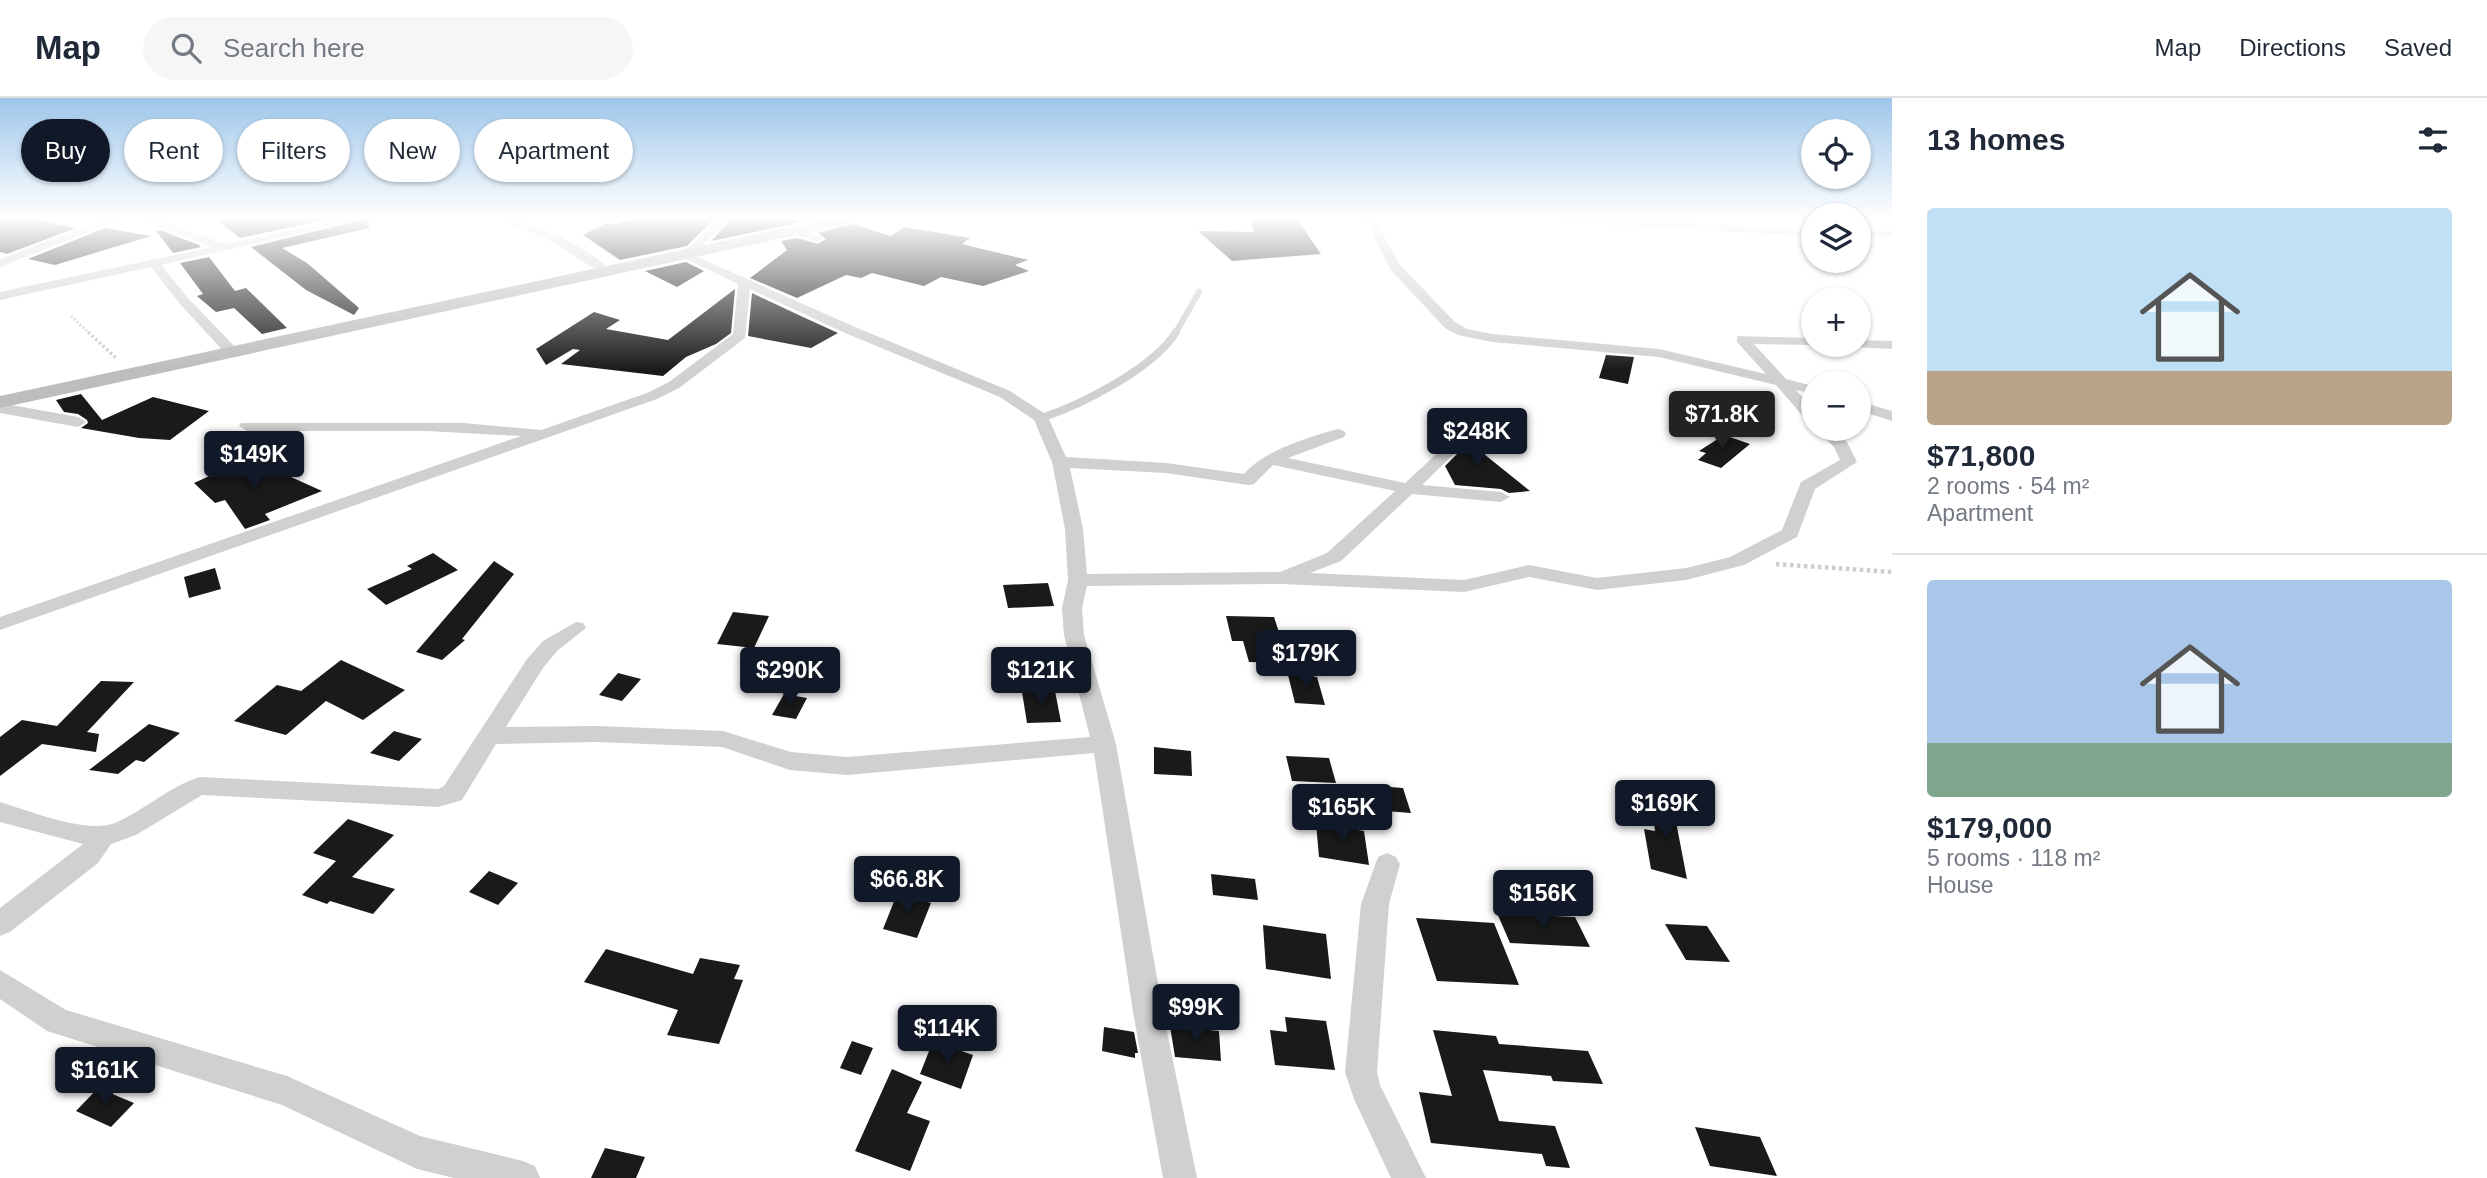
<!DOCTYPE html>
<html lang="en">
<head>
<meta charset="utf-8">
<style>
	body { margin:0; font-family:Arial,sans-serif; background:#f6f6f7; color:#1f2937; height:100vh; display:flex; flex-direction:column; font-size:26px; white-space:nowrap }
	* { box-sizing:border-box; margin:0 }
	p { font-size:23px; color:#747a83 }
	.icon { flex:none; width:38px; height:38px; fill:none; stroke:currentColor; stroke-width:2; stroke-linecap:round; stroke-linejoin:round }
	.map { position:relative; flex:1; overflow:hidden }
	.panel { display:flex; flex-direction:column; background:#fff; width:595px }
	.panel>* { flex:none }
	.top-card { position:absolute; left:21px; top:21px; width:665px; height:63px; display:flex; gap:14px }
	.fabs { position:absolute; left:1801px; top:21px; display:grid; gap:14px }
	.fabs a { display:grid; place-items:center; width:70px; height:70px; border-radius:50%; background:#fff; box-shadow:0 2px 5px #0004; font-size:35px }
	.price { position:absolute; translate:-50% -60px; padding:0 16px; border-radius:7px; background:#111827; color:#fff; font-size:23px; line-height:46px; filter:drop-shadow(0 2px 4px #0008) }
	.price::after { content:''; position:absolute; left:50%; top:42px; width:21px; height:16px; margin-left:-10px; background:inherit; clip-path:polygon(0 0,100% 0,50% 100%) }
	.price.active { background:#222; color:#fff }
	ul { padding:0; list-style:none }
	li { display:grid; align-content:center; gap:14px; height:371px; padding:0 35px }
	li+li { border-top:2px solid #e0e1e3 }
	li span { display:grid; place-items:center; height:217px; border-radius:7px; color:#555 }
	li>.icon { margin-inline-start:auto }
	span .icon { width:126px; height:126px; fill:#fffc; stroke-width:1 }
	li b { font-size:30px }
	h2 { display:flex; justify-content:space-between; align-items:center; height:84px; padding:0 35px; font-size:30px }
	.pill { padding:0 24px; border-radius:32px; background:#fff; box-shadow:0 2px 5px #0004; font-size:24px; line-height:63px }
	.pill.active { background:#111827; color:#fff }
	header { display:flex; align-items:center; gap:42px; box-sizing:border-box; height:98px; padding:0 35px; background:#fff; border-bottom:2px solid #e0e1e3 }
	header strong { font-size:33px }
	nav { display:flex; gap:38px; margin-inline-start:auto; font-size:24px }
	.search { width:490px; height:63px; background:#f6f6f7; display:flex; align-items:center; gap:18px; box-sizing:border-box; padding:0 24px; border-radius:38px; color:#747a83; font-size:26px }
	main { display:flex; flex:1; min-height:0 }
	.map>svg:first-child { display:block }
	.building { fill:#1a1a1a }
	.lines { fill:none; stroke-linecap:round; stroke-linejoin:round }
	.path-far2 { stroke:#cdcdcd; stroke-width:2.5; stroke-dasharray:2 2; stroke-linecap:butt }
	.path-far1 { stroke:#cdcdcd; stroke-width:3.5; stroke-dasharray:2.5 2.5; stroke-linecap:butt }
	.path { stroke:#cdcdcd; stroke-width:4.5; stroke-dasharray:3.5 3.5; stroke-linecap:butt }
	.lane-far1 { stroke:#d0d0d0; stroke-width:6 }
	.lane { stroke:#d0d0d0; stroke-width:8 }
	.street { fill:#d0d0d0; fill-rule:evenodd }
	.secondary { fill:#bdbdbd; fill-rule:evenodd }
</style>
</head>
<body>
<header>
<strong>Map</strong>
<div class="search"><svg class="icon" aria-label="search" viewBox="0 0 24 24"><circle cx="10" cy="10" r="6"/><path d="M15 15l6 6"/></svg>Search here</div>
<nav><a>Map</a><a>Directions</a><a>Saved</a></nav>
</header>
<main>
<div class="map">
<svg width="1892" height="1080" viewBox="0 0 1892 1080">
	<rect width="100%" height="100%" fill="#fff"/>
	<path class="building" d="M0,121H33L76,130L7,156L0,154Z
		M216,121H330L240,140Z
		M365,121H368L369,130L282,150L307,165L359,210L354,217L306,192L251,149Z
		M631,121H714L687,148L620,162L583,137L607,125L618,126Z
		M732,121H793L802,124L711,143Z
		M1250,121H1297L1321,156L1232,163L1198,133L1254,134Z
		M852,126L891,138L904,129L970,140L962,146L1028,162L1015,167L1029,173L983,188L941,179L924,188L872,175L861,180L846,177L797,200L750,180L787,152L781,143L797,140L818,146L826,141L818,135Z
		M105,130L151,138L55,167L28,161Z
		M160,132L199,147L201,149L173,155L156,133Z
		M209,159L235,193L246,190L287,230L262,236L234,210L216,214L197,198L203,196L180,165Z
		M686,164L704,173L677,189L645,173Z
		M735,191L731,235L716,246L686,259L663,278L561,266L580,252L573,251L546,267L536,251L594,214L620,222L606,231L668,242Z
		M752,195L803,219L838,235L811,250L748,238Z
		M1606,257L1634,259L1628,286L1599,280Z
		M81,296L102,322L153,299L209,313L170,342L139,340L81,330L88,325L87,322L78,316L64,314L56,302Z
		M1724,337L1750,346L1721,370L1698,362L1706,355L1699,353Z
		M1429,339L1469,344L1530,393L1509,395L1501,391L1455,387L1445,368L1460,353L1448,346L1436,353Z
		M249,360L322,393L265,416L270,422L245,431L225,402L215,405L194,385Z
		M433,455L458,472L386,507L367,491L412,471L407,468Z
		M494,463L514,476L462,541L465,542L442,562L416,554Z
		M215,470L221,491L189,500L184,479Z
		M1048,485L1054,508L1008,510L1003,487Z
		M733,514L769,518L754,550L717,546Z
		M1226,518L1274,519L1289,565L1249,564L1243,543H1232Z
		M341,562L405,592L363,622L326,603L286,637L234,623L277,587L301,593Z
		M618,575L641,581L622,603L599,597Z
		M1288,577L1317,579L1325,607L1295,605Z
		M101,583L134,584L87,634L99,636L96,654L42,646L0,678V639L22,622L57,628Z
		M1055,593L1061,624L1027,625L1022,594Z
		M784,596L807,600L796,621L772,617Z
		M149,626L180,635L144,664L136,662L118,676L89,672Z
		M394,633L422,641L399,663L370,655Z
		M1154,649L1191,653L1192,678L1154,676Z
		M1286,658L1329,660L1336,685L1292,683Z
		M1377,688L1403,690L1411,715L1385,713Z
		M1650,697L1672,703L1687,781L1651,771L1644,731L1655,733Z
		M348,721L394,737L352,779L395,791L373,816L330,803L327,806L302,797L336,763L313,755Z
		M1316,725L1364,733L1369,767L1319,759Z
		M489,773L518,785L498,807L469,794Z
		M1211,776L1255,781L1258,802L1213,797Z
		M897,796L931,805L917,840L883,831Z
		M1497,815L1575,819L1590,849L1510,845Z
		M1416,820L1494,825L1519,887L1437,883Z
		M1665,826L1707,828L1730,864L1686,862Z
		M1263,827L1326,836L1331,881L1266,871Z
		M606,851L693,876L700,860L740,867L734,881L743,882L719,946L667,937L678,912L584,884Z
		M1285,919L1326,923L1335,972L1275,967L1270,932L1287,934Z
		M1170,928L1219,933L1221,963L1175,959Z
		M1104,929L1134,934L1138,955H1135V960L1102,953Z
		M1433,932L1496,938L1499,946L1588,953L1603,986L1553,983L1551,978L1483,972L1499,1023L1555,1028L1570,1070L1546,1068L1542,1056L1431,1045L1419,994L1452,998Z
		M852,943L873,950L861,977L840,970Z
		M933,943L973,957L961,991L920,976Z
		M892,971L922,984L907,1015L930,1023L910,1073L855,1053Z
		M98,990L134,1005L111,1029L76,1013Z
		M1695,1029L1760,1039L1777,1078L1710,1068Z
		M605,1050L645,1059L636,1080H591Z"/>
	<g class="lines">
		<path class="path-far2" d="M71,218L90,236"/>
		<path class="path-far1" d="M88,234L117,261"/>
		<path class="path" d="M1776,466L1892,474"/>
		<path class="lane-far1" d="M1561,121L1813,135
			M1858,135L1892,136
			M1175,236L1199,194"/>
		<path class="lane" d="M1041,320C1081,307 1154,270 1176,234"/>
		<path class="street" d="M106,121H121L0,169V161Z
			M139,121H154L226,146L342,121H362L161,167L188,200L238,252L240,255L233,259L228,258L180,206L151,169L0,202V194L212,149Z
			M506,121C534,121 591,153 611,172L601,175L548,141L506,125Z
			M718,121H729L693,157L855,229L1010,293L1047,317L1066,359L1166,365L1244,376C1263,353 1308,339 1338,331L1344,333L1346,336L1344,339L1288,360L1405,385L1443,350L1449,348L1457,353L1422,387L1501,394L1510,399L1501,404L1412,396L1341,463L1310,475L1464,482L1529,467L1597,480L1686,470L1730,459L1782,432L1801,384L1840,362L1834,349L1816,331H1833L1847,344L1857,364L1815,391L1797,439L1744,467L1686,482L1597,492L1529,479L1464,494L1282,486L1087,488L1082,510L1084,537L1116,646L1163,914L1197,1080H1163L1133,914L1094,655L847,677L790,672L722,649L597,644L496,646L462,702L438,709L202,697L136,737L111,746L98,765L10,834L0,838V810L83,746L0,724V704C30,713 85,736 115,725C145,712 168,689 200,679L438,691L444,688L527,561L543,543L576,524L583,525L586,530L557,553L543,570L506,629L597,628L723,633L791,654L847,659L1090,639L1064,537L1062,510L1068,482L1065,431L1052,364L1034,322L1000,299L845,235L750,191L745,240L679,290L657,301L0,532V519L521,338L427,333H247L239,328L241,325H463L541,332L647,295L669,284L733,236L738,186L676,156L686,153ZM1273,367L1395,393L1327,455L1280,474L1087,476L1083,431L1070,370L1166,375L1248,387L1254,386Z
			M1365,121H1375L1400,167L1455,224L1467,231L1492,236L1659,251L1766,276L1737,244V238L1813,240V247H1818L1754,246L1786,281L1813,288V296L1796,292L1813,311V325L1807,323L1776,287L1659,259L1492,244L1458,237L1445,230L1391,172Z
			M796,130L821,139L823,141L817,144L792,135L791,133Z
			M1858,242L1892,243V251L1853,249L1852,247H1858Z
			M1858,303L1892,313V323L1858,312Z
			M0,305L78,319L86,324L78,329L0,315Z
			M1387,755L1396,759L1400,766L1389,806L1377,974L1380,987L1426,1080H1391L1354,1001L1345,974L1361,806L1378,759Z
			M0,872L66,912L287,978L420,1038L523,1063L535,1068L540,1080H454L417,1071L282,1007L47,933L0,901Z"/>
		<path class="secondary" d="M826,121H855L847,126L0,310V298Z"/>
	</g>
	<linearGradient id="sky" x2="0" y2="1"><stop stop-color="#9ec6ea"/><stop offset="0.44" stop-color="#fff"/><stop offset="1" stop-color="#fff" stop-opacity="0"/></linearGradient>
	<rect width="1892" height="272" fill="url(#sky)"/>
</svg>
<div class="fabs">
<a><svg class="icon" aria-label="locate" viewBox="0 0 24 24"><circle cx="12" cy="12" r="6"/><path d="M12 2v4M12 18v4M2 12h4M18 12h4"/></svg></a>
<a><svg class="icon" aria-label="layers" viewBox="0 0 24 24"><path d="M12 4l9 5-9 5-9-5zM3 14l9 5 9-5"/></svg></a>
<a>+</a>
<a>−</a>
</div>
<b class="price active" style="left:1722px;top:353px">$71.8K</b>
<b class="price" style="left:1477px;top:370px">$248K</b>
<b class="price" style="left:254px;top:393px">$149K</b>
<b class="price" style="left:1306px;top:592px">$179K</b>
<b class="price" style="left:790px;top:609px">$290K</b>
<b class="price" style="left:1041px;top:609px">$121K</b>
<b class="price" style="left:1665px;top:742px">$169K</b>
<b class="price" style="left:1342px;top:746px">$165K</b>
<b class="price" style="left:907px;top:818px">$66.8K</b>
<b class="price" style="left:1543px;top:832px">$156K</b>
<b class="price" style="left:1196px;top:946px">$99K</b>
<b class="price" style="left:947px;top:967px">$114K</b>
<b class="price" style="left:105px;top:1009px">$161K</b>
<div class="top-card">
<a class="pill active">Buy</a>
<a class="pill">Rent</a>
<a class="pill">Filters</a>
<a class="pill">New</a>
<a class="pill">Apartment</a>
</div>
</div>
<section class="panel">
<h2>13 homes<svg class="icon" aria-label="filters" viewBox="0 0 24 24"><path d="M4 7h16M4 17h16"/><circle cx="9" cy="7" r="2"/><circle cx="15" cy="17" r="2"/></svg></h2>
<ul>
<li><span style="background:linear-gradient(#bfe0f5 75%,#b9a48a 0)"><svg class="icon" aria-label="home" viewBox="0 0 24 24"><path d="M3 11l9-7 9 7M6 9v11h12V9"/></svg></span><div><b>$71,800</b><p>2 rooms · 54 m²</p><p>Apartment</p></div></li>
<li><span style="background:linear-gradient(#a9c7e8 75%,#7fa58c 0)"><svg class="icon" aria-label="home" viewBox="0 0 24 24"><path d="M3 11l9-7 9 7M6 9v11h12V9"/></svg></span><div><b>$179,000</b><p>5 rooms · 118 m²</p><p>House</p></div></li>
</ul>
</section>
</main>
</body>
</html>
